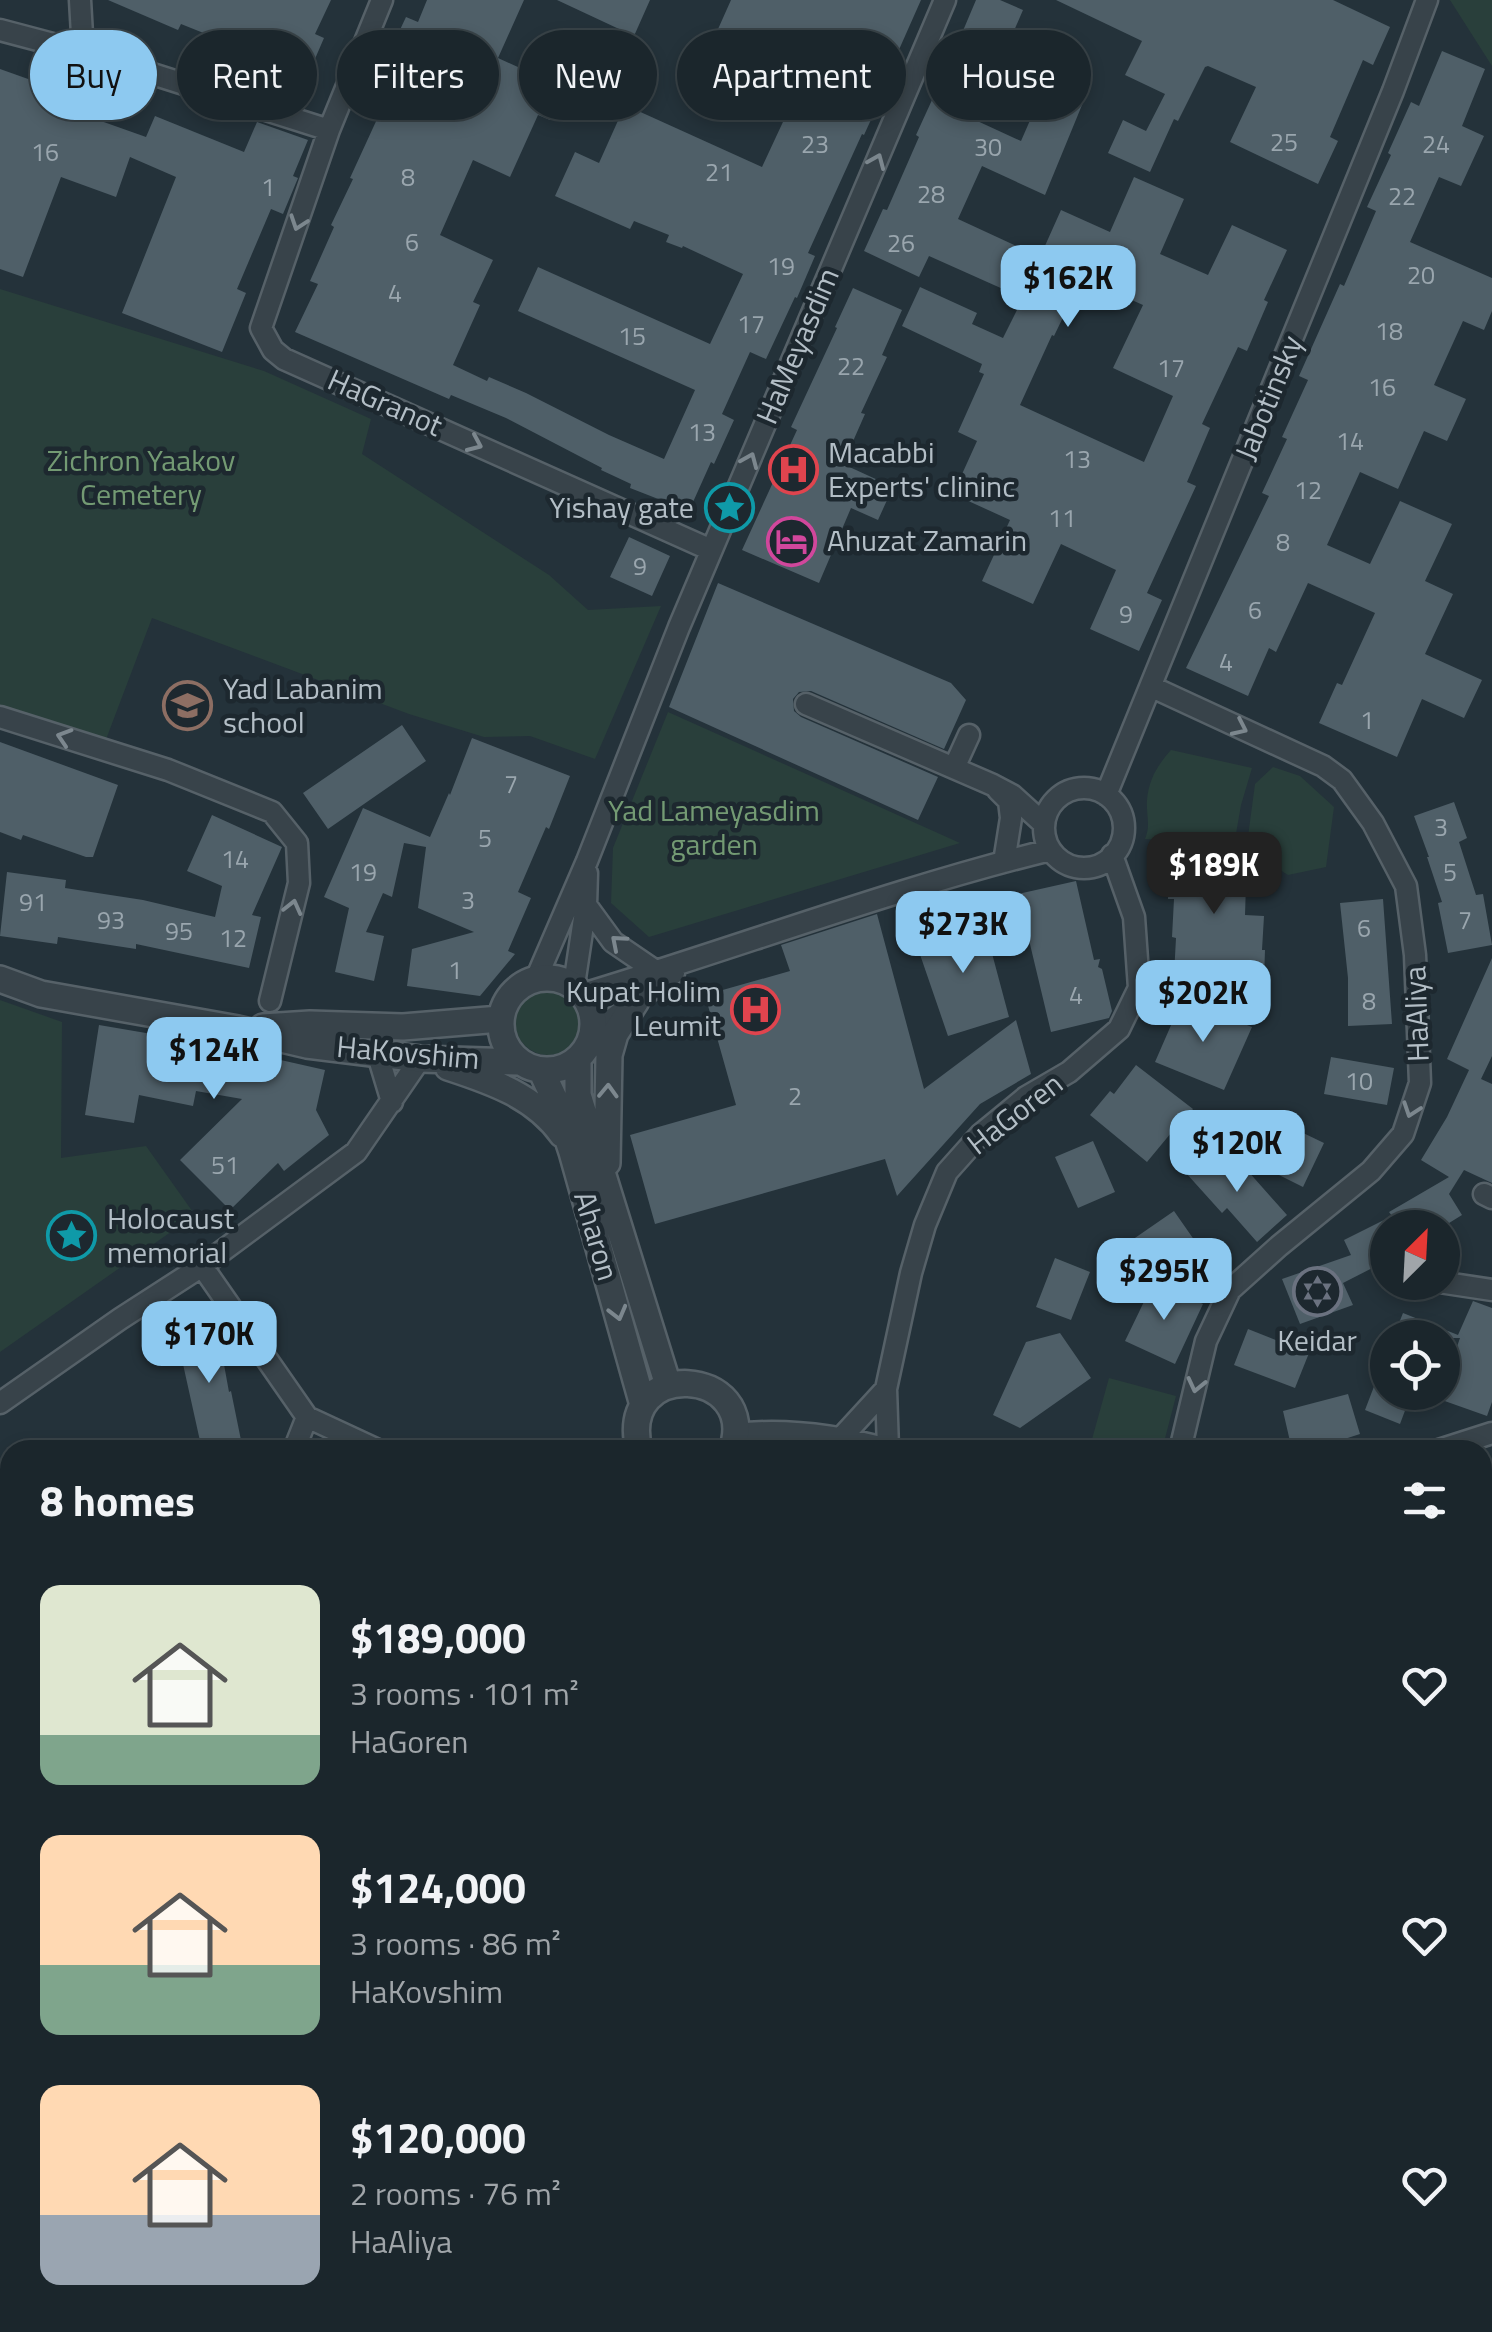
<!DOCTYPE html>
<html lang="en">
<head>
<meta charset="utf-8">
<style>
	body { margin:0; font-family:"Titillium Web",sans-serif; background:#283238; color:#f1f3f6; height:100vh; display:flex; flex-direction:column; font-size:38px; white-space:nowrap }
	* { box-sizing:border-box; margin:0 }
	p { font-size:32px; color:#a0a5a9 }
	.icon { flex:none; width:55px; height:55px; fill:none; stroke:currentColor; stroke-width:2; stroke-linecap:round; stroke-linejoin:round }
	.map { position:relative; flex:1; overflow:hidden }
	.side { position:absolute; left:0px; top:1440px; width:1492px; height:892px; display:flex; flex-direction:column; background:#1b262c; border-radius:30px 30px 0 0; box-shadow:0 5px 15px #0003,0 0 0 2px #394348 }
	.side>* { flex:none }
	.guide { position:absolute; left:30px; top:30px; width:1432px; height:90px; display:flex; gap:20px }
	.needle { width:65px; rotate:24deg }
	.buttons { position:absolute; left:1370px; top:1210px; display:grid; gap:20px }
	.buttons a { display:grid; place-items:center; width:90px; height:90px; border-radius:50%; background:#1b262c; box-shadow:0 5px 15px #0003,0 0 0 2px #394348; font-size:50px }
	.price { position:absolute; translate:-50% -85px; padding:0 22px; border-radius:20px; background:#8dc9f0; color:#111; font-size:32px; line-height:65px; filter:drop-shadow(0 2px 5px #0008) }
	.price::after { content:''; position:absolute; left:50%; top:60px; width:30px; height:22px; margin-left:-15px; background:inherit; clip-path:polygon(0 0,100% 0,50% 100%) }
	.price.on { background:#222; color:#fff }
	ul { padding:0; list-style:none }
	li { display:flex; align-items:center; gap:30px; height:250px; padding:0 40px }
	li span { display:grid; place-items:center; flex:none; width:280px; height:200px; border-radius:20px; color:#555 }
	li>.icon { margin-inline-start:auto }
	span .icon { width:120px; height:120px; fill:#fffc; stroke-width:1 }
	li b { font-size:42px }
	h2 { display:flex; justify-content:space-between; align-items:center; height:120px; padding:0 40px; font-size:42px }
	.chip { padding:0 35px; border-radius:45px; background:#1b262c; box-shadow:0 5px 15px #0003,0 0 0 2px #394348; font-size:35px; line-height:90px }
	.chip.on { background:#8dc9f0; color:#111 }
	.map>svg:first-child { display:block }
	.green { fill:#293f3b }
	.building { fill:#4f5f68; fill-rule:evenodd }
	.lines { fill:none; stroke-linecap:round; stroke-linejoin:round }
	.minor-casing { stroke:#566168; stroke-width:25 }
	.tertiary-casing { stroke:#566168; stroke-width:30 }
	.minor { stroke:#38434a; stroke-width:20 }
	.tertiary { stroke:#38434a; stroke-width:25 }
	.oneway { stroke:#7c878e }
	.labels { text-anchor:middle; stroke-width:9; stroke-linejoin:round; paint-order:stroke }
	.number-label { font-size:25px; fill:#9aa6ae }
	.street-label { font-size:30px; fill:#b3bec6; stroke:#1d282f }
	.poi-label { font-size:30px; fill:#b3bec6; stroke:#1d282f; text-anchor:start }
	.park-label { font-size:30px; fill:#739a73; stroke:#1d282f }
</style>
</head>
<body>
<div class="map">
<svg width="1492" height="2332" viewBox="0 0 1492 2332">
	<rect width="100%" height="100%" fill="#24323a"/>
	<path class="green" d="M1450,0H1492V66Z
		M0,289L264,371L371,419L362,454L549,575L588,610L661,606L595,759L530,736L484,737L409,714L152,618L105,742L0,705Z
		M668,712L960,843L649,937L611,903L613,848Z
		M1171,750L1252,768L1241,805L1234,845L1145,839C1151,825 1146,815 1147,800C1149,779 1157,766 1171,750Z
		M1273,767L1300,776L1334,807L1326,867L1288,875L1258,856L1247,844L1255,784Z
		M515 1022a33 33 0 1 1 66 0a33 33 0 1 1-66 0Z
		M0,1000L62,1022L61,1158L146,1146L195,1215L0,1352Z
		M1109,1378L1176,1396L1162,1450H1089Z"/>
	<path class="building" d="M108,0H331L315,34L324,38L308,75L181,24L178,30Z
		M427,0H524L498,58L564,88L550,120L538,115L510,177L473,160L440,235L493,260L473,302L480,305L453,365L487,381L489,377L526,393L609,435L664,459L695,390L518,311L538,267L710,344L743,274L683,246L682,248L666,242L669,235L634,221L630,229L555,196L575,152L599,163L625,105L762,167L789,109L809,118L838,56L780,30L759,79L706,56L731,0H921L882,88L885,89L864,135L862,134L808,253L815,256L797,298L795,297L766,359L750,352L722,414L734,420L714,464L711,462L689,511L630,488L631,484L601,470L602,468L506,418L451,395L449,399L295,332L318,284L310,281L334,227L331,225L353,179L350,178L378,117L368,113L396,51L391,49L406,17L418,22Z
		M557,0H650L634,36Z
		M976,0H1000L1023,10L1010,40L1055,59L1050,72L1089,88L1045,195L982,166L958,219L1040,257L1061,210L1110,232L1134,177L1184,199L1160,254L1208,275L1232,225L1287,250L1264,300L1268,302L1247,351L1238,347L1202,424L1210,428L1187,482L1196,486L1147,593L1162,600L1139,651L1090,629L1116,570L1061,544L1033,604L982,581L1010,520L953,494L977,441L958,432L984,374L979,372L982,364L902,326L920,287L977,313L972,324L1003,338L1023,298L929,256L919,277L864,251L883,209L887,210L919,137L916,135L937,89L930,86L947,48L954,52ZM990,82L1038,102L1021,141L973,119ZM1082,278L1143,305L1113,368L1173,396L1144,462L1020,405L1052,335L1054,336Z
		M1056,0H1333L1390,27L1373,65L1363,60L1330,137L1338,141L1318,184L1230,142L1256,87L1208,66L1205,67L1178,121L1174,119L1150,172L1108,153L1123,120L1146,131L1165,94L1125,75L1142,41Z
		M1442,51L1485,69L1462,126L1484,136L1461,186L1439,177L1410,242L1492,278V311L1484,330L1463,321L1434,385L1466,399L1447,441L1424,431L1398,489L1360,472L1327,545L1370,564L1400,501L1452,524L1425,581L1453,594L1425,654L1482,680L1464,718L1422,699L1397,757L1319,723L1337,683L1342,685L1375,613L1308,583L1276,652L1269,648L1248,696L1186,668L1269,496L1262,493L1287,439L1282,437L1308,380L1299,376L1340,284L1344,286L1376,211L1367,207L1391,155L1388,153L1411,102L1419,106Z
		M0,69L45,85L47,81L90,97L84,115L146,137L155,116L244,152L257,122L308,140L293,176L298,178L283,214L271,209L237,289L246,293L222,352L122,313L176,177L130,157L116,197L61,177L23,277L0,269Z
		M853,288L902,310L882,355L887,357L861,413L865,414L843,464L893,487L878,520L851,508L819,583L742,550L797,430L791,427L837,328L835,327Z
		M629,537L670,556L652,596L610,577Z
		M718,583L951,683L966,700L944,749L811,691L799,692L793,699L794,711L801,717L938,777L918,820L669,707Z
		M402,725L426,761L328,829L303,793Z
		M472,738L570,776L549,829L546,827L518,892L531,898L508,951L515,954L480,996L407,986L412,949L474,932L418,908L426,847L404,843L392,897L383,893L366,932L384,936L374,981L335,972L349,908L324,897L363,808L430,837L449,793L450,795Z
		M0,742L118,785L93,857H86L23,835L21,840L0,832Z
		M1454,802L1467,838L1459,842L1476,895L1483,894L1492,945L1448,953L1438,903L1442,902L1427,857H1429L1414,816Z
		M212,815L282,847L252,915L261,917L249,968L136,944V949L58,937L57,944L0,936L7,872L66,880L65,888L143,900L215,917L222,886L187,871Z
		M1169,851L1247,853L1245,915L1264,916L1262,950H1265L1264,979L1174,975L1176,938L1172,937L1174,899H1168Z
		M1076,881L1094,960L1100,959L1098,967L1102,969L1112,1011L1109,1018L1051,1032L1018,894Z
		M1383,899L1392,1024L1348,1026V978L1340,903Z
		M877,914L924,1089L1016,1020L1031,1074L980,1104L897,1196L885,1159L655,1224L630,1135L736,1105L705,995L790,971L781,945Z
		M982,916L1009,1017L948,1036L914,937Z
		M1492,958V1056L1481,1079L1492,1084V1183L1464,1170L1449,1194L1462,1215L1441,1228H1388V1260L1343,1283L1353,1305L1300,1324L1282,1279L1351,1255L1344,1240L1392,1216L1389,1212L1449,1177L1421,1160L1447,1117L1469,1070L1447,1059Z
		M1182,1000L1252,1027L1224,1090L1155,1062Z
		M99,1025L263,1053V1056L325,1070L316,1110L329,1135L284,1171L278,1163L230,1210L180,1160L242,1099L196,1091L193,1106L139,1095L134,1123L85,1115Z
		M1331,1057L1394,1068L1387,1105L1324,1094Z
		M1136,1065L1193,1109L1174,1134L1171,1133L1147,1162L1090,1115L1110,1091L1114,1094Z
		M1272,1118L1324,1143L1303,1187L1251,1161Z
		M1093,1141L1115,1192L1078,1208L1055,1157Z
		M1213,1149L1241,1181L1247,1170L1287,1215L1257,1242L1227,1208L1222,1213L1186,1173Z
		M1174,1211L1197,1244L1157,1274L1132,1240Z
		M1055,1258L1090,1272L1071,1320L1036,1307Z
		M1154,1281L1203,1304L1175,1364L1125,1341Z
		M1473,1301L1492,1308V1402L1487,1416L1439,1399L1460,1338H1393L1403,1313L1458,1335Z
		M215,1317L223,1347L221,1348L229,1392L231,1391L243,1450H202L175,1328Z
		M1248,1329L1309,1353L1295,1388L1234,1365Z
		M1060,1333L1091,1378L1020,1428L993,1415L1026,1342Z
		M1386,1355L1388,1392H1412L1400,1424L1365,1410Z
		M1348,1394L1360,1434L1326,1445L1327,1448L1292,1450L1283,1411Z"/>
	<g class="lines">
		<defs>
			<path id="minor" d="M80,0L83,52
				M382,0L329,130L261,328L273,350L284,359L711,550
				M0,30L83,52L329,130
				M1152,687L1323,766L1342,780L1373,823L1406,886L1415,955L1420,1083L1403,1134L1371,1171L1279,1246L1230,1290L1206,1341L1180,1450
				M806,704L993,785L1012,795L1044,824
				M0,717L168,770L272,812L297,843L299,883L270,1001
				M954,768L969,735
				M1044 828a40 40 0 1 1 80 0a40 40 0 1 1-80 0Z
				M998,790L1009,801L1011,818L1004,862
				M1106,795L1393,91L1427,0
				M586,905L613,942L657,972
				M536,979L587,861L679,627L945,0
				M574,985L586,905L587,873
				M583,994C739,947 892,889 1050,850
				M592,1034L674,973
				M377,1052L392,1102
				M1484,1194L1492,1198
				M202,1266L307,1417
				M1439,1282L1492,1290
				M0,1403L120,1319L202,1266L356,1152L420,1059
				M307,1417L378,1450
				M736,1434C788,1428 841,1436 891,1450
				M841,1438L886,1389
				M888,1449L886,1389L911,1273L925,1225L947,1172L980,1135L1026,1097L1069,1072L1119,1029L1139,988L1134,917L1112,855
				M294,1450L307,1417
				M1439,1450L1492,1433
				M1482,1612L1492,1609
				M0,1617L10,1610
				M1482,1834L1490,1814
				M0,1839L10,1831
				M1482,1864L1488,1871L1492,1887
				M1482,1914L1492,1922
				M0,2080L10,2069
				M0,2108L10,2119
				M1274,2322L1295,2332
				M1254,2332L1258,2322"/>
			<path id="tertiary" d="M501 1024a46 46 0 1 1 92 0a46 46 0 1 1-92 0Z
				M0,979L41,994L238,1029L307,1045L420,1059L519,1062
				M263,1027L310,1024L403,1027L500,1019
				M578,1058V1095L668,1385
				M448,1067C491,1081 535,1096 562,1134
				M541,1070L555,1100L572,1152L643,1405
				M607,1163L609,1055L615,1034L636,1001
				M639,1450C616,1356 761,1367 732,1450
				M933,2322L935,2332"/>
		</defs>
		<use href="#minor" class="minor-casing"/>
		<use href="#tertiary" class="tertiary-casing"/>
		<use href="#minor" class="minor"/>
		<use href="#tertiary" class="tertiary"/>
	</g>
	<defs><path id="oneway-chevron" d="M-2-3.5L2.5 0L-2 3.5" fill="none" stroke-width="1.6" stroke-linecap="round" stroke-linejoin="round" transform="scale(2.5)"/></defs>
	<g class="oneway">
		<use href="#oneway-chevron" transform="translate(877 161) rotate(-67)"/>
		<use href="#oneway-chevron" transform="translate(298 223) rotate(109)"/>
		<use href="#oneway-chevron" transform="translate(475 444) rotate(24)"/>
		<use href="#oneway-chevron" transform="translate(750 460) rotate(-67)"/>
		<use href="#oneway-chevron" transform="translate(1240 728) rotate(25)"/>
		<use href="#oneway-chevron" transform="translate(64 737) rotate(-162)"/>
		<use href="#oneway-chevron" transform="translate(293 907) rotate(-76)"/>
		<use href="#oneway-chevron" transform="translate(618 942) rotate(-139)"/>
		<use href="#oneway-chevron" transform="translate(608 1091) rotate(-88)"/>
		<use href="#oneway-chevron" transform="translate(1411 1110) rotate(109)"/>
		<use href="#oneway-chevron" transform="translate(618 1313) rotate(75)"/>
		<use href="#oneway-chevron" transform="translate(1196 1385) rotate(103)"/>
	</g>
	<defs>
		<symbol id="hospital-ring" viewBox="-11 -11 22 22"><circle r="9.5" fill="#1d282f" stroke="#e0444e" stroke-width="1.5"/><path d="M-5-5h3v3.5h4V-5h3V5h-3V1.5h-4V5h-3Z" fill="#e0444e"/></symbol>
		<symbol id="sight-ring" viewBox="-11 -11 22 22"><circle r="9.5" fill="#1d282f" stroke="#0f9aa8" stroke-width="1.5"/><path d="M0-6L1.8-2.2L6-1.7L2.9 1.2L3.7 5.4L0 3.3L-3.7 5.4L-2.9 1.2L-6-1.7L-1.8-2.2Z" fill="#0f9aa8"/></symbol>
		<symbol id="hotel-ring" viewBox="-11 -11 22 22"><circle r="9.5" fill="#1d282f" stroke="#d1479c" stroke-width="1.5"/><path d="M-6-4.5h1.5V1H6V5H4.5V3h-9V5H-6ZM-4 0a1.8 1.8 0 1 1 3.6 0ZM.5 0V-2.5h3Q6-2.5 6 0Z" fill="#d1479c"/></symbol>
		<symbol id="school-ring" viewBox="-11 -11 22 22"><circle r="9.5" fill="#1d282f" stroke="#8d6e63" stroke-width="1.5"/><path d="M0-5L7-2L0 1L-7-2ZM-4 1L0 2.5L4 1V4Q0 6-4 4Z" fill="#8d6e63"/></symbol>
		<symbol id="synagogue-ring" viewBox="-11 -11 22 22"><circle r="9.5" fill="#1d282f" stroke="#6b7280" stroke-width="1.5"/><path d="M0-6.5L5.6 3.2H-5.6ZM0 6.5L5.6-3.2H-5.6Z" fill="#6b7280"/></symbol>
	</defs>
	<g fill-rule="evenodd">
		<use href="#hospital-ring" x="766" y="442" width="55" height="55"/>
		<use href="#sight-ring" x="702" y="480" width="55" height="55"/>
		<use href="#hotel-ring" x="764" y="514" width="55" height="55"/>
		<use href="#school-ring" x="160" y="678" width="55" height="55"/>
		<use href="#hospital-ring" x="728" y="982" width="55" height="55"/>
		<use href="#sight-ring" x="44" y="1208" width="55" height="55"/>
		<use href="#synagogue-ring" x="1290" y="1264" width="55" height="55"/>
	</g>
	<g class="labels">
		<g class="number-label">
			<text x="1284" y="151">25</text>
			<text x="815" y="153">23</text>
			<text x="1436" y="153">24</text>
			<text x="988" y="156">30</text>
			<text x="45" y="161">16</text>
			<text x="719" y="181">21</text>
			<text x="408" y="186">8</text>
			<text x="268" y="196">1</text>
			<text x="931" y="203">28</text>
			<text x="1402" y="205">22</text>
			<text x="412" y="251">6</text>
			<text x="901" y="252">26</text>
			<text x="781" y="275">19</text>
			<text x="1421" y="284">20</text>
			<text x="395" y="302">4</text>
			<text x="751" y="333">17</text>
			<text x="1389" y="340">18</text>
			<text x="632" y="345">15</text>
			<text x="851" y="375">22</text>
			<text x="1171" y="377">17</text>
			<text x="1382" y="396">16</text>
			<text x="702" y="441">13</text>
			<text x="1350" y="450">14</text>
			<text x="1077" y="468">13</text>
			<text x="1308" y="499">12</text>
			<text x="1062" y="527">11</text>
			<text x="1283" y="551">8</text>
			<text x="640" y="575">9</text>
			<text x="1255" y="619">6</text>
			<text x="1126" y="623">9</text>
			<text x="1226" y="671">4</text>
			<text x="1367" y="729">1</text>
			<text x="511" y="793">7</text>
			<text x="1441" y="836">3</text>
			<text x="485" y="847">5</text>
			<text x="235" y="868">14</text>
			<text x="363" y="881">19</text>
			<text x="1450" y="881">5</text>
			<text x="468" y="909">3</text>
			<text x="33" y="911">91</text>
			<text x="111" y="929">93</text>
			<text x="1465" y="929">7</text>
			<text x="1364" y="937">6</text>
			<text x="179" y="940">95</text>
			<text x="233" y="947">12</text>
			<text x="455" y="979">1</text>
			<text x="1076" y="1004">4</text>
			<text x="1369" y="1010">8</text>
			<text x="1359" y="1090">10</text>
			<text x="795" y="1105">2</text>
			<text x="225" y="1174">51</text>
		</g>
		<g class="street-label">
			<text transform="translate(798 346) rotate(-67)" y="10">HaMeyasdim</text>
			<text transform="translate(1269 398) rotate(-68)" y="10">Jabotinsky</text>
			<text transform="translate(385 403) rotate(24)" y="10">HaGranot</text>
			<text transform="translate(1417 1014) rotate(-92)" y="10">HaAliya</text>
			<text transform="translate(408 1053) rotate(5)" y="10">HaKovshim</text>
			<text transform="translate(1015 1114) rotate(-38)" y="10">HaGoren</text>
			<text transform="translate(596 1236) rotate(74)" y="10">Aharon</text>
		</g>
		<g class="poi-label">
			<text x="828" y="463">Macabbi<tspan x="828" dy="34">Experts' clininc</tspan></text>
			<text x="694" y="518" text-anchor="end">Yishay gate</text>
			<text x="827" y="551">Ahuzat Zamarin</text>
			<text x="223" y="699">Yad Labanim<tspan x="223" dy="34">school</tspan></text>
			<text x="721" y="1002" text-anchor="end">Kupat Holim<tspan x="721" dy="34">Leumit</tspan></text>
			<text x="107" y="1229">Holocaust<tspan x="107" dy="34">memorial</tspan></text>
			<text x="1317" y="1351" text-anchor="middle">Keidar</text>
		</g>
		<g class="park-label">
			<text x="141" y="471">Zichron Yaakov<tspan x="141" dy="34">Cemetery</tspan></text>
			<text x="714" y="821">Yad Lameyasdim<tspan x="714" dy="34">garden</tspan></text>
		</g>
	</g>
</svg>
<div class="buttons">
<a><svg class="needle" viewBox="-14 -14 28 28"><path d="M0-13l5 13h-10z" fill="#e53935"/><path d="M0 13l5-13h-10z" fill="#a0a5a9"/></svg></a>
<a><svg class="icon" aria-label="locate" viewBox="0 0 24 24"><circle cx="12" cy="12" r="6"/><path d="M12 2v4M12 18v4M2 12h4M18 12h4"/></svg></a>
</div>
<b class="price" style="left:1068px;top:330px">$162K</b>
<b class="price on" style="left:1214px;top:917px">$189K</b>
<b class="price" style="left:963px;top:976px">$273K</b>
<b class="price" style="left:1203px;top:1045px">$202K</b>
<b class="price" style="left:214px;top:1102px">$124K</b>
<b class="price" style="left:1237px;top:1195px">$120K</b>
<b class="price" style="left:1164px;top:1323px">$295K</b>
<b class="price" style="left:209px;top:1386px">$170K</b>
<div class="guide">
<a class="chip on">Buy</a>
<a class="chip">Rent</a>
<a class="chip">Filters</a>
<a class="chip">New</a>
<a class="chip">Apartment</a>
<a class="chip">House</a>
</div>
<section class="side">
<h2>8 homes<svg class="icon" aria-label="filters" viewBox="0 0 24 24"><path d="M4 7h16M4 17h16"/><circle cx="9" cy="7" r="2"/><circle cx="15" cy="17" r="2"/></svg></h2>
<ul>
<li><span style="background:linear-gradient(#dfe7d0 75%,#7fa58c 0)"><svg class="icon" aria-label="home" viewBox="0 0 24 24"><path d="M3 11l9-7 9 7M6 9v11h12V9"/></svg></span><div><b>$189,000</b><p>3 rooms · 101 m²</p><p>HaGoren</p></div><svg class="icon" aria-label="heart" viewBox="0 0 24 24"><path d="M12 20l-8-8c-3-5 5-10 8-4 3-6 11-1 8 4z"/></svg></li>
<li><span style="background:linear-gradient(#ffd9b3 65%,#7fa58c 0)"><svg class="icon" aria-label="home" viewBox="0 0 24 24"><path d="M3 11l9-7 9 7M6 9v11h12V9"/></svg></span><div><b>$124,000</b><p>3 rooms · 86 m²</p><p>HaKovshim</p></div><svg class="icon" aria-label="heart" viewBox="0 0 24 24"><path d="M12 20l-8-8c-3-5 5-10 8-4 3-6 11-1 8 4z"/></svg></li>
<li><span style="background:linear-gradient(#ffd9b3 65%,#9aa5b1 0)"><svg class="icon" aria-label="home" viewBox="0 0 24 24"><path d="M3 11l9-7 9 7M6 9v11h12V9"/></svg></span><div><b>$120,000</b><p>2 rooms · 76 m²</p><p>HaAliya</p></div><svg class="icon" aria-label="heart" viewBox="0 0 24 24"><path d="M12 20l-8-8c-3-5 5-10 8-4 3-6 11-1 8 4z"/></svg></li>
</ul>
</section>
</div>
</body>
</html>
